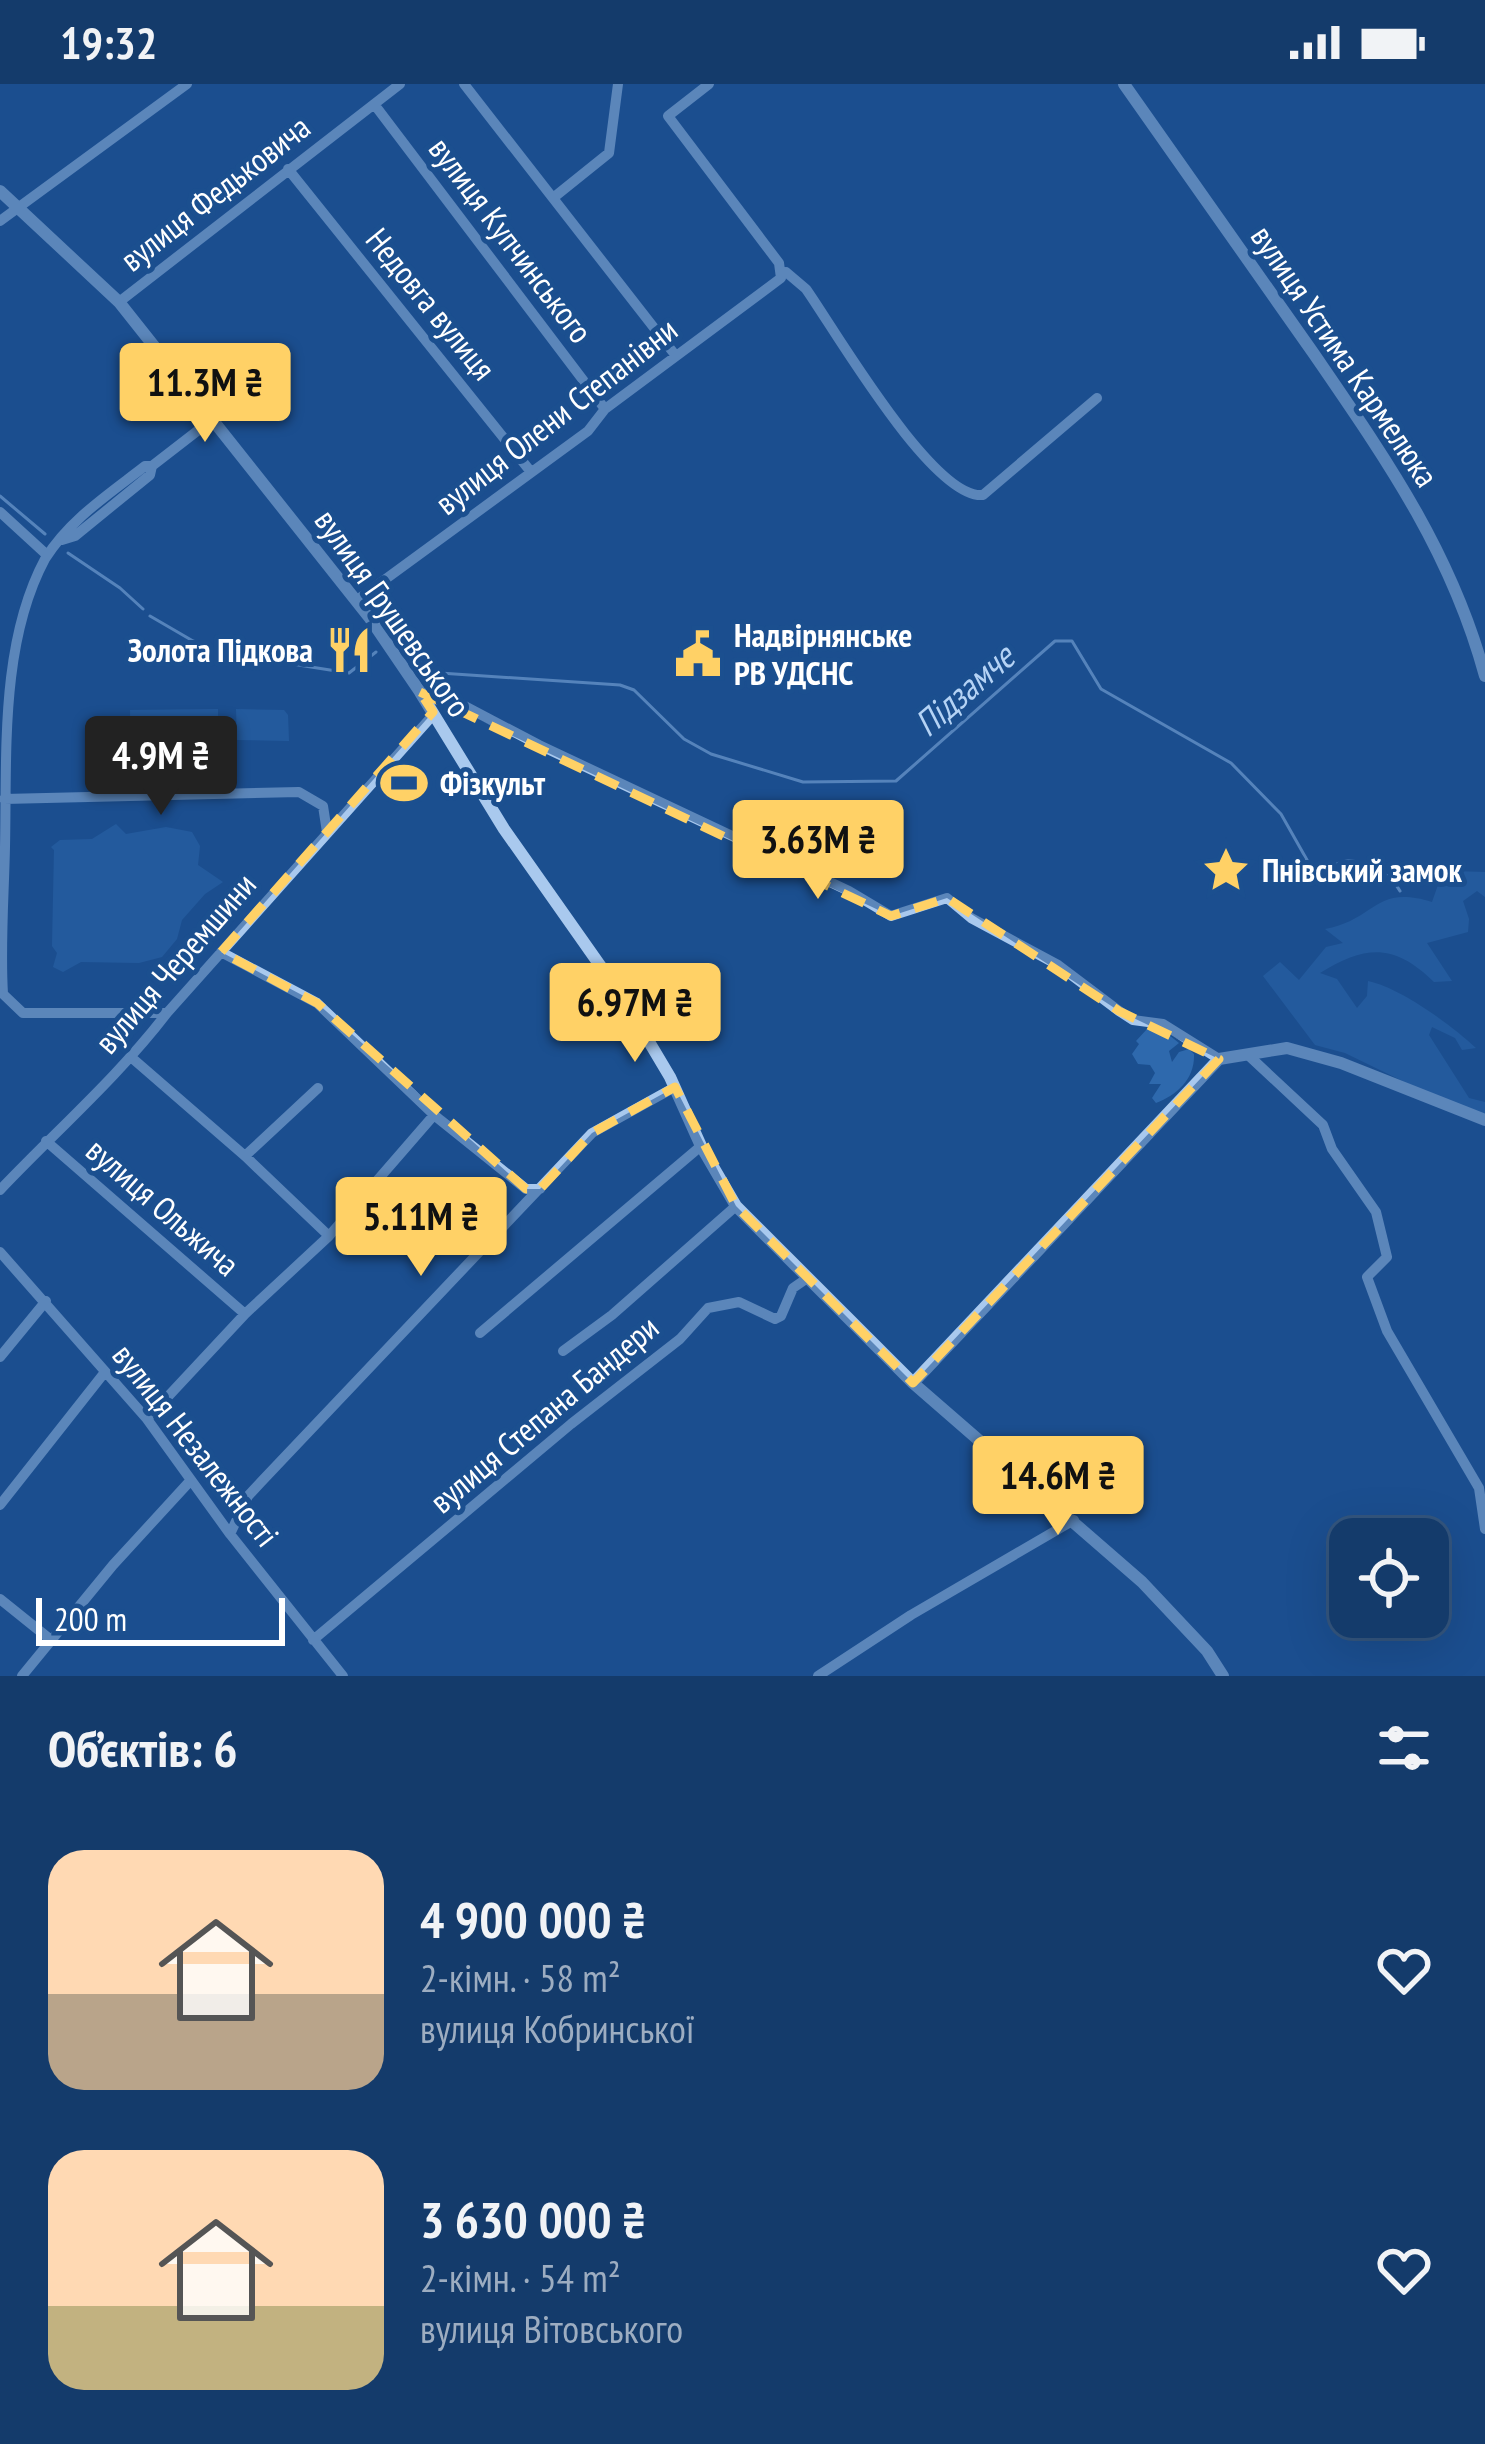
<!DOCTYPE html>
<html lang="uk">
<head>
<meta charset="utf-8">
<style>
	body { margin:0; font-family:"PT Sans Narrow",sans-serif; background:#1d4271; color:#f1f3f6; height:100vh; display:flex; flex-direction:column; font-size:45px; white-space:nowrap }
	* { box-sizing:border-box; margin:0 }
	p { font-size:39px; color:#9dadc1 }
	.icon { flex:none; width:66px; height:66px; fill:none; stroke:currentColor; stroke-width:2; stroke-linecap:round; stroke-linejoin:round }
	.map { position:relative; height:1592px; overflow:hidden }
	.details { display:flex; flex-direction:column; background:#143b6b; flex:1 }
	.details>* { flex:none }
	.tools { position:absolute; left:1329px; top:1434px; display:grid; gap:24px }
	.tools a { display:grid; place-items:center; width:120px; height:120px; border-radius:24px; background:#143b6b; box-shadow:0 12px 48px #0002,0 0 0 3px #33557e; font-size:60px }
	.scale { position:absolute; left:36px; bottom:30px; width:249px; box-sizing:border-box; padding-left:12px; border:6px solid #fff; border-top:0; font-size:33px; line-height:42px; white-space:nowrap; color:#fff; -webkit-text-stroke:9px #1b4f8f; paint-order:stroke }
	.price { position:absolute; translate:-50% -102px; padding:0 27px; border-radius:12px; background:#ffd166; color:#111; font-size:39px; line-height:78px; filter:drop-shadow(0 3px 6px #0008) }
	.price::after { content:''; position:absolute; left:50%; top:72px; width:36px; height:27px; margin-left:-18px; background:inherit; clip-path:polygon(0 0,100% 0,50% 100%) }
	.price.on { background:#222; color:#fff }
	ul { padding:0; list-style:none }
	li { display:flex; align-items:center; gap:36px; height:300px; padding:0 48px }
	li span { display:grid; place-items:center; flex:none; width:336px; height:240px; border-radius:36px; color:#555 }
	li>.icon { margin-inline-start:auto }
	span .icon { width:144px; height:144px; fill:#fffc; stroke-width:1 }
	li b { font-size:51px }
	h2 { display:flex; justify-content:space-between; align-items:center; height:144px; padding:0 48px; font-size:51px }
	.status { display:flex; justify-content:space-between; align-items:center; height:84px; padding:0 60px; background:#143b6b; direction:ltr }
	.status svg { height:33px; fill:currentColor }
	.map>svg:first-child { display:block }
	.green { fill:#2e69ad }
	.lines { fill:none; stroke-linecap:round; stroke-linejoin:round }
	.stream { stroke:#9cc4f0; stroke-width:3 }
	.minor { stroke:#a9c9ee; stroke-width:10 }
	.tertiary { stroke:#a9c9ee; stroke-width:12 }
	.marked { fill:none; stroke:#ffd166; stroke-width:9; stroke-dasharray:24 15; stroke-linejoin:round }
	.labels { text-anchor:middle; stroke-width:10; stroke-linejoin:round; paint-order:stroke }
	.street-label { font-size:33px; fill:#fff; stroke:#1b4f8f }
	.poi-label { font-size:33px; font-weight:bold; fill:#fff; stroke:#1b4f8f; text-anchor:start }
	.water-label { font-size:36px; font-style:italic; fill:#b5d3f5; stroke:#1b4f8f }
</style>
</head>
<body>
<div class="status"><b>19:32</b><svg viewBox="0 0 49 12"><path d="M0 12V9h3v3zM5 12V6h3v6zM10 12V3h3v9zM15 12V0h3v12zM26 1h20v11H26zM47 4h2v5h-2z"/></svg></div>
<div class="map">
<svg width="1485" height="1592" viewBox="0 0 1485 1592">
	<rect width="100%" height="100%" fill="#1b4f8f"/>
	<path class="green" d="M218,625V671L205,672L209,675L211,698L201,697L197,686H188L183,672L131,673L130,626Z
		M236,625L284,626L288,631L289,657L237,656Z
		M116,740L126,750L166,743L192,748L200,762L198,781L223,798L205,810L182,836L177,855L162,873L139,879L81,878L63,888L53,883L57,869L52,862L54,766L51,763L60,756L92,755Z
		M1452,787L1485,788V813L1477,807L1463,817L1469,835L1468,848L1427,859L1452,897L1434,898C1394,859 1366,861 1320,889L1337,895L1357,924L1367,912L1368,897C1401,904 1451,941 1476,964L1462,966L1455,954L1432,943L1429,951L1469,1014L1485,1018V1030L1456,1023L1345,969L1315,961L1263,892L1280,878L1299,896L1326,863L1343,859L1325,845C1376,836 1374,800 1432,818L1438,801Z
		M1147,945L1164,947L1179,959L1169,967L1172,978L1179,968L1189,965L1194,970C1195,995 1177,1011 1156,1019L1152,1014L1161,1000H1149L1155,989L1150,981L1138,980L1132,970L1139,960L1136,957Z"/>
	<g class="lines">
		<path class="stream" d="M0,412L45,450
			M68,469L120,504L143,525
			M150,532L193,557L222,569L349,589L376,568
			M413,573L440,589L620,601L634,606L684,655L711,670L803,698L896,697L1055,557H1072L1101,605L1231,679L1281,730L1311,783L1319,788C1327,785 1339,777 1348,777C1367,777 1391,790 1400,807"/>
		<path class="minor" d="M464,0L676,272
			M374,20L605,325
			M288,85L531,388
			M553,114L609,69L618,0
			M0,137L187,0
			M786,188L806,205C835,246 933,416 983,411L1097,314
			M119,218L400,0
			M0,428L47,471
			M62,456L75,452L150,391L152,382
			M357,516L588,347L605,325L781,194L779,179L668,32L709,0
			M420,608L457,618L539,661L849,807L891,832L947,814L971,834L1058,881L1119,927L1133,936L1163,940L1219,975
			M4,715L299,708L323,722L327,748
			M221,868L317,919L434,1031L526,1105H540
			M167,929H23L3,910C0,862 4,811 5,763C7,669 0,559 45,475C69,436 109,410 145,382H152L214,334
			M1247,970L1323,1041L1332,1065L1376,1128L1387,1173L1367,1193L1387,1247L1479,1404L1485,1445
			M132,974L245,1072L329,1152
			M46,1057L245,1230
			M245,1072L318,1004
			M0,1106C56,1047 118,993 167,929L434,630
			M0,1168L147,1335L230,1450L343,1592
			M480,1249L701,1062
			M563,1267L612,1231L736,1122
			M0,1273L46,1217
			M147,1335L245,1230L329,1152L434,1031
			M0,1421L105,1288
			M230,1450L248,1412L261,1398L592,1049L675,1003
			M0,1515L51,1556
			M313,1556L571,1340L680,1255L708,1224L739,1218L775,1235L781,1232L793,1204L806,1195
			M22,1592L113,1481L191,1396
			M818,1592L911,1531L1074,1436"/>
		<path class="tertiary" d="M1124,0C1187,90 1251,180 1314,270C1386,375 1451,467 1485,592
			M0,107L119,218L369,533L420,608L504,745L623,914L670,993L701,1062L736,1122L913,1299L1142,1498L1207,1567L1223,1592
			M913,1299L1219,975L1287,964L1341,979L1485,1036"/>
	</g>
	<path d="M0 0H1485V1592H0ZM420,608L891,832L947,814L1119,927L1219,975L913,1299L736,1122L675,1003L592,1049L540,1105H526L317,919L221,868L433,628Z" fill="#1b4f8f" fill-opacity=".55" fill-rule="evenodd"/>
	<path class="marked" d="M420,608L891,832L947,814L1119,927L1219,975L913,1299L736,1122L675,1003L592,1049L540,1105H526L317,919L221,868L433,628Z"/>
	<defs>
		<symbol id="restaurant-bare" viewBox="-9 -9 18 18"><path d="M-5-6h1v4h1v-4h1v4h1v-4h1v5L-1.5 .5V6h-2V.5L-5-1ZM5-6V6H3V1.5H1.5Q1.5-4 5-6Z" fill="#ffd166" stroke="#1b4f8f" stroke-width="2.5" paint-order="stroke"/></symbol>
		<symbol id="civic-bare" viewBox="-9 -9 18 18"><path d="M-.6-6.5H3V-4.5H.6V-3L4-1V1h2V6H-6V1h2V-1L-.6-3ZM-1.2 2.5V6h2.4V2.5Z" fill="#ffd166" stroke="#1b4f8f" stroke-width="2.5" paint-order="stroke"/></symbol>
		<symbol id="stadium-bare" viewBox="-9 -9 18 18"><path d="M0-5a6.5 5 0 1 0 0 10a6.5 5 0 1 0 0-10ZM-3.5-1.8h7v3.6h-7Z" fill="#ffd166" stroke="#1b4f8f" stroke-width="2.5" paint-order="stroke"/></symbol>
		<symbol id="sight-bare" viewBox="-9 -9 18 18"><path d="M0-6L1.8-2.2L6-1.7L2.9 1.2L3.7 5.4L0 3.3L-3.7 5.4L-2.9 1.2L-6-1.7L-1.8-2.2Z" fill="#ffd166" stroke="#1b4f8f" stroke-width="2.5" paint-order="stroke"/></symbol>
	</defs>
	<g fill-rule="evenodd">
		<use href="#restaurant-bare" x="316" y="533" width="66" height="66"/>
		<use href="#civic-bare" x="665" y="537" width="66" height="66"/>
		<use href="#stadium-bare" x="371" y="666" width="66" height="66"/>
		<use href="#sight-bare" x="1193" y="753" width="66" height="66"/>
	</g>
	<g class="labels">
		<g class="street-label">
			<text transform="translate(215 109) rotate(-38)" y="12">вулиця Федьковича</text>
			<text transform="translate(511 156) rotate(53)" y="12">вулиця Купчинського</text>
			<text transform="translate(431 220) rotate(51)" y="12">Недовга вулиця</text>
			<text transform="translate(1345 272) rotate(56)" y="12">вулиця Устима Кармелюка</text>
			<text transform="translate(556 332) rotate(-38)" y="12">вулиця Олени Степанівни</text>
			<text transform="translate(393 529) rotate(55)" y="12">вулиця Грушевського</text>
			<text transform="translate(175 879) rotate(-49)" y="12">вулиця Черемшини</text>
			<text transform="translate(163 1123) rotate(41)" y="12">вулиця Ольжича</text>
			<text transform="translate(544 1330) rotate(-40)" y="12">вулиця Степана Бандери</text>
			<text transform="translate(196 1361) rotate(52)" y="12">вулиця Незалежності</text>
		</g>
		<g class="poi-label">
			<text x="734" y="563">Надвірнянське<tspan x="734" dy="38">РВ УДСНС</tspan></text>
			<text x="313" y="578" text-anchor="end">Золота Підкова</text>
			<text x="440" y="711">Фізкульт</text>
			<text x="1262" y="798">Пнівський замок</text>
		</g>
		<g class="water-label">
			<text transform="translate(964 606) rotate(-41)" y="13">Підзамче</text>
		</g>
	</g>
</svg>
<div class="tools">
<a><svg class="icon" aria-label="locate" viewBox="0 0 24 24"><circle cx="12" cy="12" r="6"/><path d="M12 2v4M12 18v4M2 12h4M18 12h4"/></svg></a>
</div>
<div class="scale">200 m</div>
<b class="price" style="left:205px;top:361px">11.3M ₴</b>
<b class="price on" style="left:161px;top:734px">4.9M ₴</b>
<b class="price" style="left:818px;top:818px">3.63M ₴</b>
<b class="price" style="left:635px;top:981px">6.97M ₴</b>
<b class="price" style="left:421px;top:1195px">5.11M ₴</b>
<b class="price" style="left:1058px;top:1454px">14.6M ₴</b>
</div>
<section class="details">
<h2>Об’єктів: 6<svg class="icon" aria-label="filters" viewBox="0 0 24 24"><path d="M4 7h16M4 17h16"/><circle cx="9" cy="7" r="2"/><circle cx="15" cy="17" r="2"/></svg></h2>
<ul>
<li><span style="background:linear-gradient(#ffd9b3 60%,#b9a48a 0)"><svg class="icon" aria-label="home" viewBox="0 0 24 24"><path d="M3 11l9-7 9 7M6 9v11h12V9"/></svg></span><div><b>4 900 000 ₴</b><p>2-кімн. · 58 m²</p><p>вулиця Кобринської</p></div><svg class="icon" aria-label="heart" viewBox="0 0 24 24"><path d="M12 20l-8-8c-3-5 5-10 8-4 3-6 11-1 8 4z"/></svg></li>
<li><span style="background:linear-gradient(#ffd9b3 65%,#c2b280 0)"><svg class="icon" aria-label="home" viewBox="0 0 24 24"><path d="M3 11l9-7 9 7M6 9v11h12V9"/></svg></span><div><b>3 630 000 ₴</b><p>2-кімн. · 54 m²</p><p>вулиця Вітовського</p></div><svg class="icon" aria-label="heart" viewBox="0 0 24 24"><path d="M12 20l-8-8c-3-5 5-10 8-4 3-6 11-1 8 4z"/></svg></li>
</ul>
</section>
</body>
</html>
